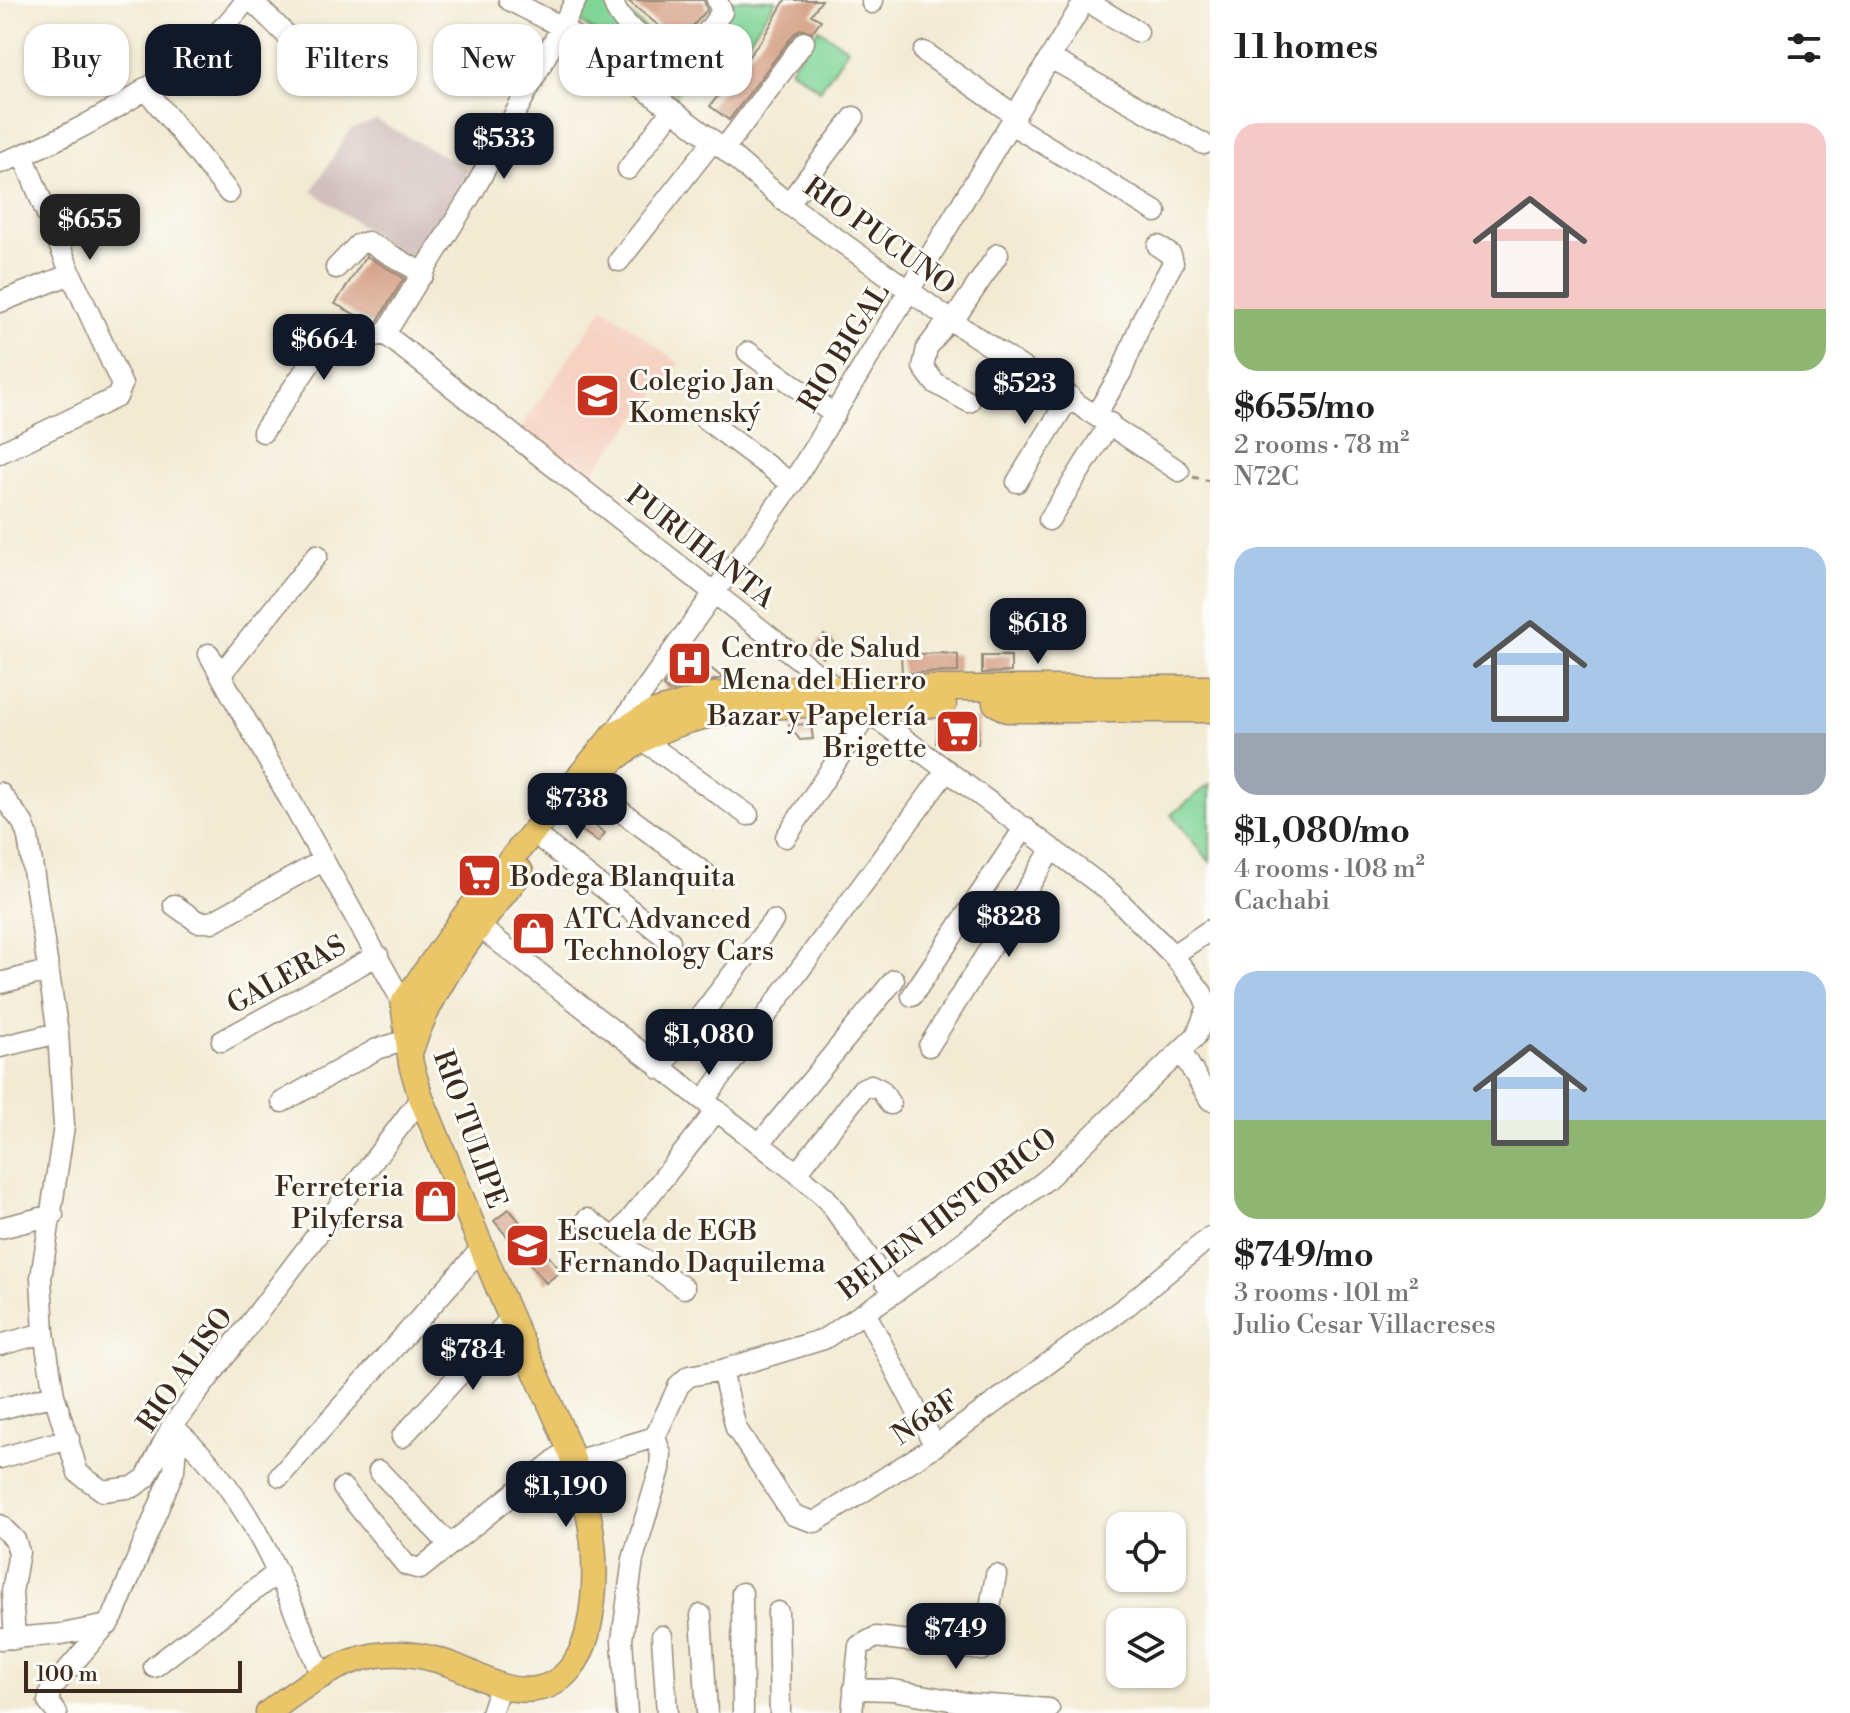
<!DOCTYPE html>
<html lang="en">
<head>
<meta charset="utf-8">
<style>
	body { margin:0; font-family:"Libre Bodoni",serif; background:#f6f6f6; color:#222; height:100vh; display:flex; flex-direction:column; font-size:30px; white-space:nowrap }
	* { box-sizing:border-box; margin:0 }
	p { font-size:26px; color:#767676 }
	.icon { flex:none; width:44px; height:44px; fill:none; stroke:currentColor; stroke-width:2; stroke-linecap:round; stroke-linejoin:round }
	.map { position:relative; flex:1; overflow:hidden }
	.drawer { display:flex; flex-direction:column; background:#fff; width:640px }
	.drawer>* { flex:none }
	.hud { position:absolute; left:24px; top:24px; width:760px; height:72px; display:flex; gap:16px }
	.fabs { position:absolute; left:1106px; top:1512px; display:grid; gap:16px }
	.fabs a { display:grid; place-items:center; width:80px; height:80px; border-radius:16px; background:#fff; box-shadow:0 2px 6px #0004; font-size:40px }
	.scale { position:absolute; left:24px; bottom:20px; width:218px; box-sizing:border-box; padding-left:8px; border:4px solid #3b2a1e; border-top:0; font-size:22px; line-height:28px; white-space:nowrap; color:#3b2a1e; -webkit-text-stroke:6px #fdfcf7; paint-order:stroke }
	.price { position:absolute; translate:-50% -68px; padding:0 18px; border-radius:16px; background:#111827; color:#fff; font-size:26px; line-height:52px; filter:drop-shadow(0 2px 4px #0008) }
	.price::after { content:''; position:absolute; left:50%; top:48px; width:24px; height:18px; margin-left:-12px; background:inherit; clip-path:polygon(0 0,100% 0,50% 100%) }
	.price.current { background:#222; color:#fff }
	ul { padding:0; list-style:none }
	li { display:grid; align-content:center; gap:16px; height:424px; padding:0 24px }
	li span { display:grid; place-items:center; height:248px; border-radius:24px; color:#555 }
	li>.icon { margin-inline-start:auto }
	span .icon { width:144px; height:144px; fill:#fffc; stroke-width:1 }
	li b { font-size:34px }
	h2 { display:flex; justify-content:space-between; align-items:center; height:96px; padding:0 24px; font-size:34px }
	.tag { padding:0 28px; border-radius:24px; background:#fff; box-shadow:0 2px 6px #0004; font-size:28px; line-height:72px }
	.tag.current { background:#111827; color:#fff }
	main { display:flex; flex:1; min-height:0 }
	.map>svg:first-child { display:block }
	.built { fill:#f6d2c3 }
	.industrial { fill:#d1bfbd }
	.green { fill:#7fd496; stroke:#5d7f5a; stroke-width:2 }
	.building { fill:#d5a086 }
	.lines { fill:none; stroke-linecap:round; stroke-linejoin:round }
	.minor-casing { stroke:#968a78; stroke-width:23 }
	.major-casing { stroke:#968a78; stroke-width:27 }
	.path { stroke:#968a78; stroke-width:3; stroke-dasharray:6 6; stroke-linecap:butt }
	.minor { stroke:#fff; stroke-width:20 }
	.major { stroke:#eac669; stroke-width:24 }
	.labels { text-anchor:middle; stroke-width:6; stroke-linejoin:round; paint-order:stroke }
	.street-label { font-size:28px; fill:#3b2a1e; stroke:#fdfcf7 }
	.poi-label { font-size:28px; fill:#3b2a1e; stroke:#fdfcf7; text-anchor:start }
</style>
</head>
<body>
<main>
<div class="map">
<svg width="1210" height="1713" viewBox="0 0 1210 1713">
	<rect width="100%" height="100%" fill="#fdfcf7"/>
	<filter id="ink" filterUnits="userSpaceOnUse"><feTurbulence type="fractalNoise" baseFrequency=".0125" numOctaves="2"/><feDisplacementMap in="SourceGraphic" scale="16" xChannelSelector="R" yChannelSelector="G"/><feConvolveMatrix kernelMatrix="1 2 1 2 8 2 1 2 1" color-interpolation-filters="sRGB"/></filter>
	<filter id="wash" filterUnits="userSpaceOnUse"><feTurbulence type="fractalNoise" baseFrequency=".006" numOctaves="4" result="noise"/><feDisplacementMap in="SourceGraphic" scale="32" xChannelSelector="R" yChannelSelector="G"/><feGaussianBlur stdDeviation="1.8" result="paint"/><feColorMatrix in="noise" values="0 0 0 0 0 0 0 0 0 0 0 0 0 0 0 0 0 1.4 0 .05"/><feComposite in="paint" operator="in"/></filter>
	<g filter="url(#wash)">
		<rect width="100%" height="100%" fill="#f2ead3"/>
		<path class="built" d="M604,307L680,364L588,478L520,429Z"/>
		<path class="industrial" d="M376,120L470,170L411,261L312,191L350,130Z"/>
		<path class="green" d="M586,0H614L672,53L697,51L731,5L726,0H776L721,82L698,66L677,94L575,18Z
			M819,29L848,49L820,90L790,69Z
			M1210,784V862L1171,815Z"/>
		<g id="blocks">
			<path class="building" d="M627,0H704L707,10L679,42Z
				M785,0H822L811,15L821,20L812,32L800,29L794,34L729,120L710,106L763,38Z
				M366,256L404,278L377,322L371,323L335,304Z
				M824,635L834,642L823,658L813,651Z
				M689,651L723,678L669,692L663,687Z
				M942,653L958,655V672L902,673L901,655Z
				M982,656H1011V672L982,673Z
				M951,718L979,719L978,744L936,743L937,720Z
				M811,724L813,739L800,740L789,725Z
				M588,821L605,833L598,842L581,830Z
				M530,925L549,939L539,950L521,936Z
				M441,1186L447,1201L430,1219L419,1209Z
				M509,1209L561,1271L546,1283L494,1221Z"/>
		</g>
	</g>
	<g filter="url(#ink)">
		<use href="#blocks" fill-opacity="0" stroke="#968a78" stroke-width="2"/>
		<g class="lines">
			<defs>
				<path id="minor" d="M251,0L313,61
					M509,0L562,27L724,149L788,204L949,319L1179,471
					M613,0C617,25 656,49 679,56L692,52L722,12L717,0
					M1085,0L1138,32
					M872,3L873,0
					M924,52L1016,116
					M1052,59L1204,144
					M145,88L229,193
					M1011,124L1156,212
					M724,149L804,42
					M0,163C75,138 201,65 246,0
					M628,169L672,110
					M788,204L854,117
					M619,261L713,141
					M336,268L359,244L368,242L424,274
					M0,302L71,274
					M949,319L927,348L923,367L935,383L969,402
					M953,321L998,254
					M385,334L820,676L1110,892L1173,955L1202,993L1208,1007L1196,1036L1046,1180L894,1293L824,1339L722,1370L689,1376L679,1385L655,1437L661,1454L660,1469L633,1559L622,1640L627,1713
					M385,334L474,190L576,0
					M748,352L835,415
					M1097,413L1122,371L1143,318L1173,263L1171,255L1158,246
					M705,419L792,484
					M263,432L322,346L385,334
					M0,453L117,397L122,385L71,274L23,155
					M1017,482L1070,396
					M1049,520L1110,423
					M209,654L403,1003
					M221,674L317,555
					M614,733L792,484L1085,0
					M644,741L748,815
					M588,787L710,877
					M0,793L23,823L28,837L58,1033L64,1126L41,1278L44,1333L54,1395L78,1473L103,1491L133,1487L146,1478L172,1426L421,1098
					M786,837L859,727L865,707
					M545,842L670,941
					M174,905L198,922H212L324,860
					M468,918L797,1173L826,1198L894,1293
					M1173,955L1210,930
					M0,983L48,971
					M912,996L1025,827
					M222,1041L378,955
					M929,1046L1052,849
					M0,1047L58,1033
					M1181,1051L1210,1100
					M660,1069L773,921
					M704,1100L947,770
					M282,1102L377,1049L408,1040
					M761,1142L894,980
					M797,1173L862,1089L871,1085L881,1090L890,1104
					M587,1219L684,1288
					M0,1228L53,1215
					M615,1239L717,1110
					M865,1312L935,1446
					M0,1345L44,1333
					M722,1370L736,1428L793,1515L815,1522L935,1446L1128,1305L1210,1237
					M0,1409L54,1395
					M172,1426C250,1492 283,1584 322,1677
					M402,1437L511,1318
					M0,1458L69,1439
					M575,1461L655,1437
					M379,1471L450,1545
					M280,1476L483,1247
					M343,1488L406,1565L420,1569L570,1448
					M0,1525L15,1540L19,1552L12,1592L15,1639
					M742,1593L743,1713
					M778,1612L780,1713
					M701,1615L707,1713
					M662,1636L667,1713
					M0,1639L62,1634L108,1625
					M154,1667L278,1572
					M854,1689L893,1690L973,1704L971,1713
					M973,1704L1049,1709
					M57,1713L48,1702L51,1689L113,1617L174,1470L176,1446L172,1426
					M491,1713L499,1688
					M852,1713L859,1646L876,1637L982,1650L996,1575"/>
				<path id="major" d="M995,690V703L1007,710H1210
					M594,781C669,685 836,708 944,705
					M411,1050C433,983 478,927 521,872
					M268,1713C336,1660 384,1634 467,1671C490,1682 509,1693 536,1689C564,1685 580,1660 587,1635C616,1515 556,1422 511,1318C479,1245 452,1171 421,1098L411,1064L403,1003L465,915L614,734L652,713L713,695L795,688H1210"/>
			</defs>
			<use href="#minor" class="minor-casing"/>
			<use href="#major" class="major-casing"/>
			<path class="path" d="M1193,477L1210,481"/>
			<use href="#minor" class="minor"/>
			<use href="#major" class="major"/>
		</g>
	</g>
	<defs>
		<symbol id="school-square" viewBox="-11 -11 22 22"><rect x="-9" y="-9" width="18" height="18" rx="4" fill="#c8321e" stroke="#fdfcf7"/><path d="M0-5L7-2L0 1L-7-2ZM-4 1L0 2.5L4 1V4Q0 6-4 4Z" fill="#fff"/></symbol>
		<symbol id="hospital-square" viewBox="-11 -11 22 22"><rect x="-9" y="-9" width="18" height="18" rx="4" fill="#c8321e" stroke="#fdfcf7"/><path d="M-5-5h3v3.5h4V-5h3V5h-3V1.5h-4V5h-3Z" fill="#fff"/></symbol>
		<symbol id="supermarket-square" viewBox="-11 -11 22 22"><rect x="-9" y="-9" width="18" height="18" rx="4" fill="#c8321e" stroke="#fdfcf7"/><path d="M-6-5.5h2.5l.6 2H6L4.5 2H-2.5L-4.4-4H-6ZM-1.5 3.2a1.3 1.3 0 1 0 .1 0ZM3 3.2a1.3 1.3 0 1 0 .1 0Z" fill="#fff"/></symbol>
		<symbol id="shop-square" viewBox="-11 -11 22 22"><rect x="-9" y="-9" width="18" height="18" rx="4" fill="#c8321e" stroke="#fdfcf7"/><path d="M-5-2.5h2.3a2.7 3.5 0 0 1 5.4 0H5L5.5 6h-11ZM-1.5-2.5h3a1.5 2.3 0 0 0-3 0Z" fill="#fff"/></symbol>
	</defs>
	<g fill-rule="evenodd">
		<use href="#school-square" x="572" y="370" width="51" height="51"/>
		<use href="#hospital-square" x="664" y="638" width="51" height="51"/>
		<use href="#supermarket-square" x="932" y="706" width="51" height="51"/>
		<use href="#supermarket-square" x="454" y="850" width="51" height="51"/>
		<use href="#shop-square" x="508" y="908" width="51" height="51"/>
		<use href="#shop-square" x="410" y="1176" width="51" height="51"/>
		<use href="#school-square" x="502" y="1220" width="51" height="51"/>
	</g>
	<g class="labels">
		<g class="street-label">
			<text transform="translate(880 235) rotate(36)" y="10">RIO PUCUNO</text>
			<text transform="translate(843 347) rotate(-58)" y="10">RIO BIGAL</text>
			<text transform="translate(701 546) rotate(38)" y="10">PURUHANTA</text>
			<text transform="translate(286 974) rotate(-29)" y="10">GALERAS</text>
			<text transform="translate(471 1129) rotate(70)" y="10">RIO TULIPE</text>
			<text transform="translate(947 1213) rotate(-37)" y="10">BELEN HISTORICO</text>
			<text transform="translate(184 1369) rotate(-55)" y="10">RIO ALISO</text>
			<text transform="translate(925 1417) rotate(-34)" y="10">N68F</text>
		</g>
		<g class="poi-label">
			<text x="629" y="390">Colegio Jan<tspan x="629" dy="32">Komenský</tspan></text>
			<text x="721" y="657">Centro de Salud<tspan x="721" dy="32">Mena del Hierro</tspan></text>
			<text x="927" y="725" text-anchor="end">Bazar y Papelería<tspan x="927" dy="32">Brigette</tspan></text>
			<text x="510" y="886">Bodega Blanquita</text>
			<text x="564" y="928">ATC Advanced<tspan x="564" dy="32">Technology Cars</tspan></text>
			<text x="404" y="1196" text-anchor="end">Ferreteria<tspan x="404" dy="32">Pilyfersa</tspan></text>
			<text x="558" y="1240">Escuela de EGB<tspan x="558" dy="32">Fernando Daquilema</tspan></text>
		</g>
	</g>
</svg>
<div class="fabs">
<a><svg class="icon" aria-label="locate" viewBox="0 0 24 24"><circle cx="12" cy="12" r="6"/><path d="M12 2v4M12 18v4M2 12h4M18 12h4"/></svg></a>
<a><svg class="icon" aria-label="layers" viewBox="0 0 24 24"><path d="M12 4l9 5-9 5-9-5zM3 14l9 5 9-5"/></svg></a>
</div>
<div class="scale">100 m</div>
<b class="price" style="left:504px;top:181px">$533</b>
<b class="price current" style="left:90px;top:262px">$655</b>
<b class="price" style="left:324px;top:382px">$664</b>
<b class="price" style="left:1025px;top:426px">$523</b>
<b class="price" style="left:1038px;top:666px">$618</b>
<b class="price" style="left:577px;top:841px">$738</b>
<b class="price" style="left:1009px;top:959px">$828</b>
<b class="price" style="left:709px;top:1077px">$1,080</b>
<b class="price" style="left:473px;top:1392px">$784</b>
<b class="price" style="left:566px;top:1529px">$1,190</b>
<b class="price" style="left:956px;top:1671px">$749</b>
<div class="hud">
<a class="tag">Buy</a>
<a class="tag current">Rent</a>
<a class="tag">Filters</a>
<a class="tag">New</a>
<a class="tag">Apartment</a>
</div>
</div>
<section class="drawer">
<h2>11 homes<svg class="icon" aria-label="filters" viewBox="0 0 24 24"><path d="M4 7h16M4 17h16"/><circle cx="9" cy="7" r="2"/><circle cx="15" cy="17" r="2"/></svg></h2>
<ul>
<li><span style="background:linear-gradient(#f6c9c9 75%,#8fb573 0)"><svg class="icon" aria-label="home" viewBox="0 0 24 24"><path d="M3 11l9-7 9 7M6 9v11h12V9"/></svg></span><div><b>$655/mo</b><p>2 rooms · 78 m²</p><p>N72C</p></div></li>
<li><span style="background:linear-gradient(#a9c7e8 75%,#9aa5b1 0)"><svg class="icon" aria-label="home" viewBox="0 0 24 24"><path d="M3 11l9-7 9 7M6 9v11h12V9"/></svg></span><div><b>$1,080/mo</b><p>4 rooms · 108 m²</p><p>Cachabi</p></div></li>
<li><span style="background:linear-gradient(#a9c7e8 60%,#8fb573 0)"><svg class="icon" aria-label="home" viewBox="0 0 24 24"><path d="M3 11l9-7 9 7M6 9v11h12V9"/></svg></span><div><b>$749/mo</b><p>3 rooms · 101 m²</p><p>Julio Cesar Villacreses</p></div></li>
</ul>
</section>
</main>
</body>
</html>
